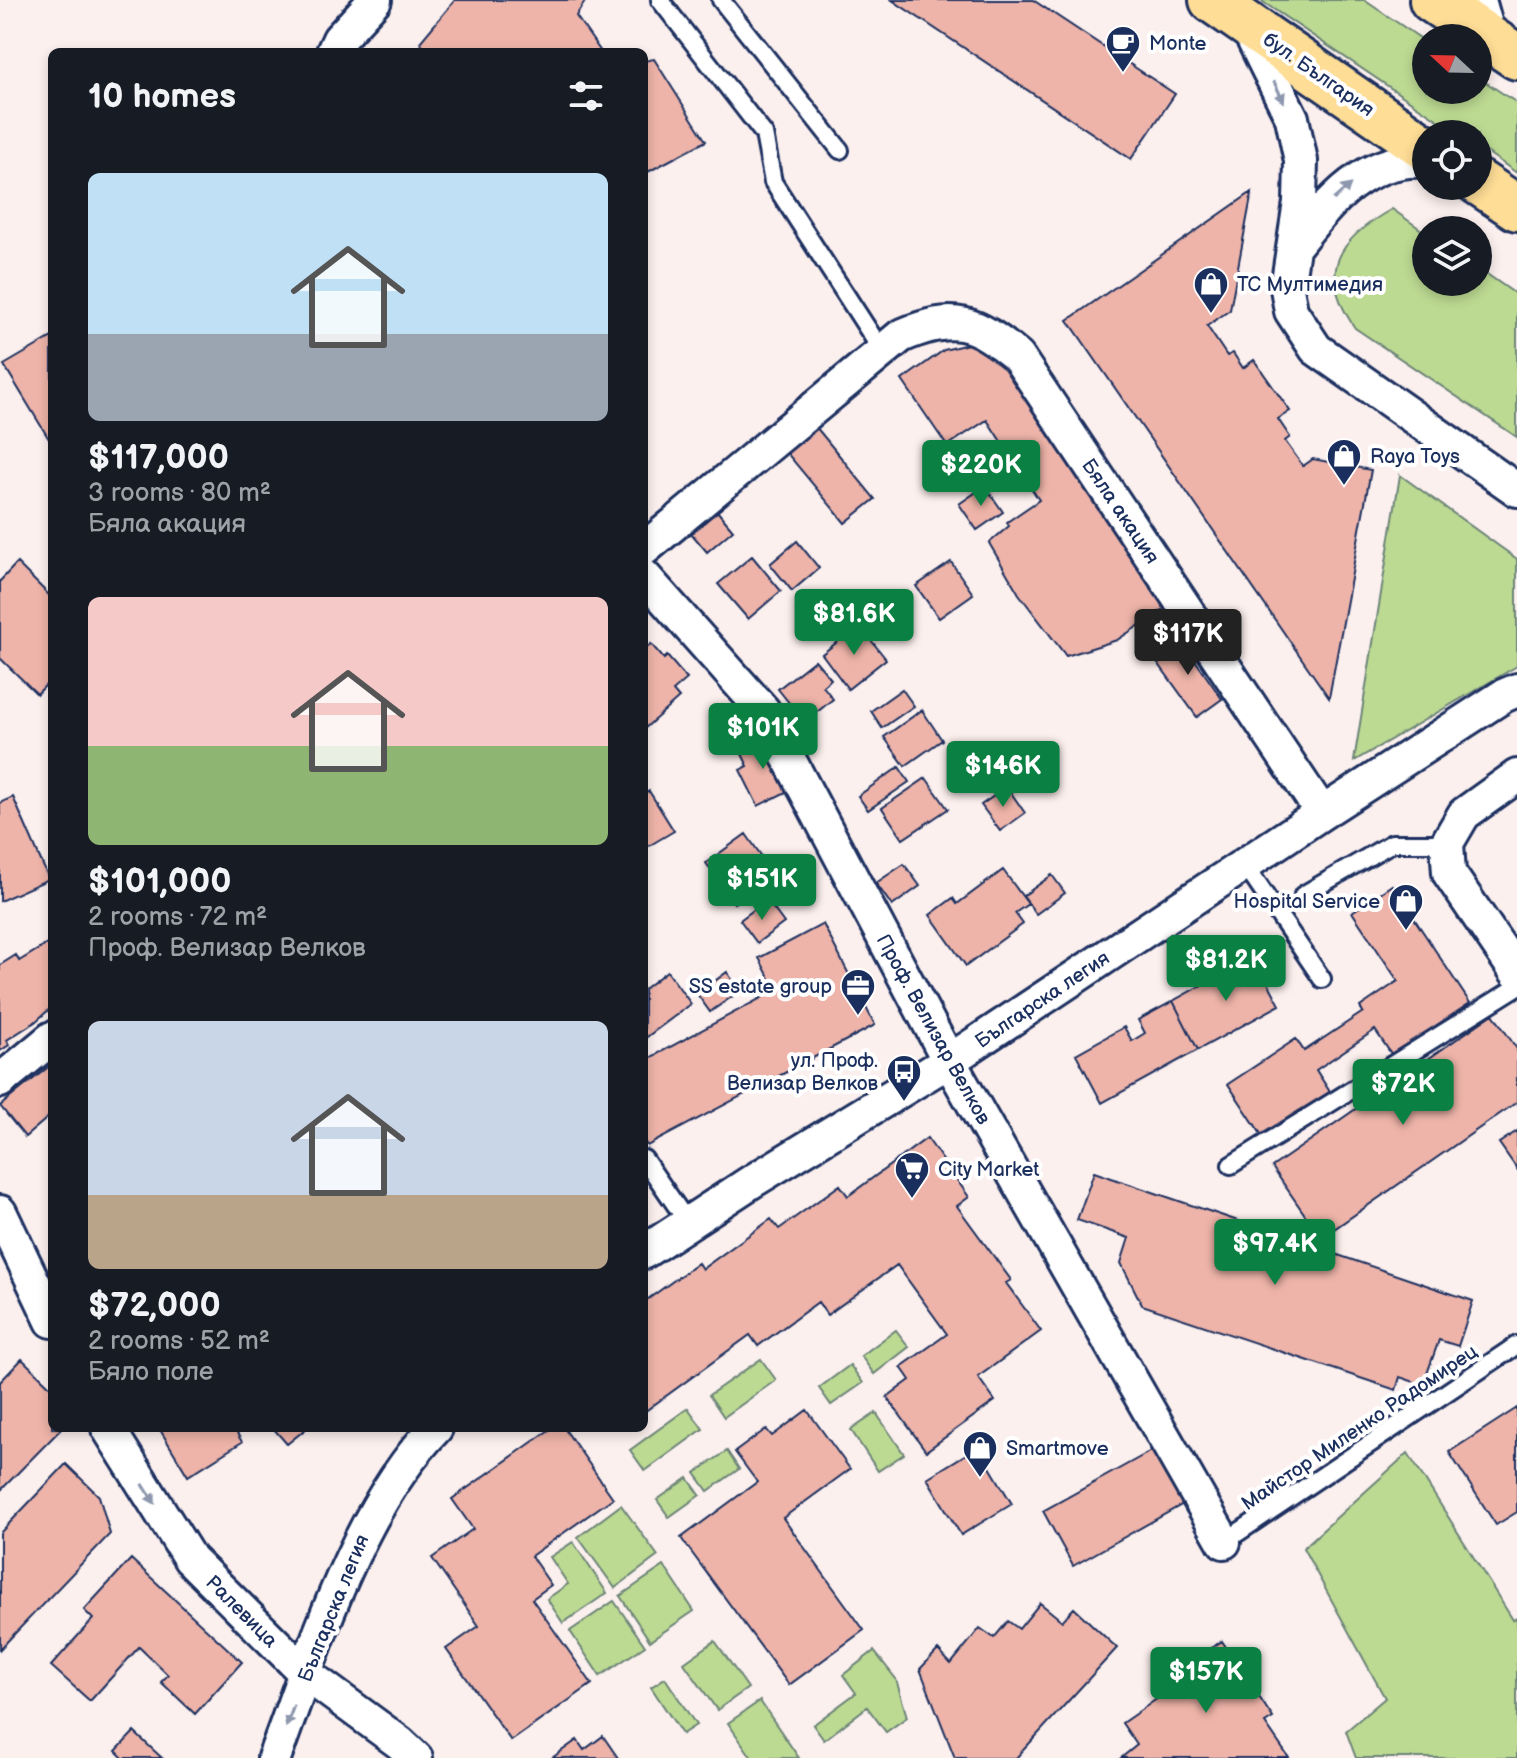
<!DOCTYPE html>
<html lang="en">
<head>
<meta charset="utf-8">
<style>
	body { margin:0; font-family:"Balsamiq Sans",sans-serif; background:#242831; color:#f1f3f6; height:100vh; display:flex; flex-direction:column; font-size:30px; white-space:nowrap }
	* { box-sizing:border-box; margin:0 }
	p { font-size:26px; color:#9ea1a6 }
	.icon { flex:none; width:44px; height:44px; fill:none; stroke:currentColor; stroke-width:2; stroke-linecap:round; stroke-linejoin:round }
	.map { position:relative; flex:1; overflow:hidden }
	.drawer { position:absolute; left:48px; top:48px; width:600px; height:1384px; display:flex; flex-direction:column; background:#171b24; border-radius:12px; box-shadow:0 4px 12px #0003 }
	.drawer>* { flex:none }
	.needle { width:52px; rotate:292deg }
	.tools { position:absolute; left:1412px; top:24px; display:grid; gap:16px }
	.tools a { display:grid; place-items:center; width:80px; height:80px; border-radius:50%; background:#171b24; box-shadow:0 4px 12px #0003; font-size:40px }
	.price { position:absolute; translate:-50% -68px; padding:0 18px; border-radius:8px; background:#0b8043; color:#fff; font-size:26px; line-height:52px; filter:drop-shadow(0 2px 4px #0008) }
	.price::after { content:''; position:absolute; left:50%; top:48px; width:24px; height:18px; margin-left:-12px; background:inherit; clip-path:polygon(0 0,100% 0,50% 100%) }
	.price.current { background:#222; color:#fff }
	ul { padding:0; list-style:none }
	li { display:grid; align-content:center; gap:16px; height:424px; padding:0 40px }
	li span { display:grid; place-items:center; height:248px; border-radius:12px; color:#555 }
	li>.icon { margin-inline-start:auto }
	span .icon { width:144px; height:144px; fill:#fffc; stroke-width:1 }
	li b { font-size:34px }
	h2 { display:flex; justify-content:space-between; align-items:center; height:96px; padding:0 40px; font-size:34px }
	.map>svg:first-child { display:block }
	.green { fill:#bdda92; stroke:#6c8478; stroke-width:2 }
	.building { fill:#eeb4a9; stroke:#1b2f5e; stroke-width:2 }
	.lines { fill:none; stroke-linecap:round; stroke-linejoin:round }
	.lane-casing { stroke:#1b2f5e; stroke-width:22 }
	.street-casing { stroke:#1b2f5e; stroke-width:38 }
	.primary-casing { stroke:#1b2f5e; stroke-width:50 }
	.lane { stroke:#fff; stroke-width:16 }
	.street { stroke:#fff; stroke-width:32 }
	.primary { stroke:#fedd96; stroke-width:44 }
	.oneway { fill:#8d97ae }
	.labels { text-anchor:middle; stroke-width:8; stroke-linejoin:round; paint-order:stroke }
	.poi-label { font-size:20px; fill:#1b2f5e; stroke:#fff; text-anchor:start }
	.street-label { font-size:20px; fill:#1b2f5e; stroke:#fff }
</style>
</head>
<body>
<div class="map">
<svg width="1517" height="1758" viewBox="0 0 1517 1758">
	<rect width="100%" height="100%" fill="#fcf0ee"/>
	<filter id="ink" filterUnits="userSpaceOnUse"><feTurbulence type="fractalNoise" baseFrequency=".0125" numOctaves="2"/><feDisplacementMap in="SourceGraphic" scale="16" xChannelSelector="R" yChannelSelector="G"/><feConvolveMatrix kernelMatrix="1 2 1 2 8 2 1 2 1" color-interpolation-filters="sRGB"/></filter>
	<g filter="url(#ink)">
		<path class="green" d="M1260,0H1364L1426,42V90H1478V77L1517,103V173L1478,146V134H1459Z
			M1392,209L1426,233V282H1478V268L1517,295V437L1355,328C1316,272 1338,239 1392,209Z
			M1400,475L1517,559V666L1354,761Z
			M896,1330L909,1347L874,1374L861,1356Z
			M761,1359L776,1380L724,1417L709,1395Z
			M850,1365L863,1383L831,1405L819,1388Z
			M688,1408L703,1429L645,1471L630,1450Z
			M876,1413L904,1454L878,1471L851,1430Z
			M727,1451L739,1469L708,1491L695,1473Z
			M1408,1453L1513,1620L1517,1618V1758H1356L1346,1731L1385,1698L1303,1548Z
			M688,1478L700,1495L669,1517L657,1500Z
			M621,1505L658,1556L615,1588L578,1537Z
			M573,1542L607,1593L563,1623L547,1599L568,1584L550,1557Z
			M664,1566L694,1611L650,1641L620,1596Z
			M614,1601L645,1646L600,1676L570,1631Z
			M715,1641L748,1688L717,1710L684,1663Z
			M874,1651L896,1679L907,1717L886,1732L867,1707L824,1740L813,1725L856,1693L843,1675Z
			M665,1678L696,1725L682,1734L651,1687Z
			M760,1701L799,1758H752L728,1723Z"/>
		<path class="building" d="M455,0H586L576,16L601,52H426L420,42Z
			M892,0H1033L1175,94L1131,159Z
			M654,59L706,141L644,174V61Z
			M1252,192L1230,310L1207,326L1227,356L1233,353L1243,368L1254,360L1290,411L1278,419L1290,437L1285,441L1303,466L1313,459L1371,470L1329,698L1068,320Z
			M52,337V444L4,365Z
			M976,342L1002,356L1167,607L1117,640L1066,656L1019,594L989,543L1009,526L1007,522L1039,500L987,420L947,446L902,380L944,350Z
			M816,427L875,499L845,523L786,452Z
			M985,486L1003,512L977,530L959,504Z
			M717,511L733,530L707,552L691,533Z
			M797,541L819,568L792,591L770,564Z
			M752,556L781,591L748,619L718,584Z
			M951,562L973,594L939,618L916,586Z
			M17,563L52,598V679L37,694L0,658V581Z
			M859,625L886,659L848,689L822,654Z
			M1179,637L1222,699L1197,717L1153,656Z
			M651,644L664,659L667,656L687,679L673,691L679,698L644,729V650Z
			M815,660L831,679L823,686L833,699L811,717L800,704L794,709L778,689Z
			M902,689L914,706L882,728L871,711Z
			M922,710L942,740L905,766L884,737Z
			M764,733L792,789L758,806L740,770L748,766L738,746Z
			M899,767L909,782L868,810L858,796Z
			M926,778L948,809L903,839L882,808Z
			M1007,787L1025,813L1000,831L981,805Z
			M649,791L674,831L647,847L644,842V794Z
			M13,797L49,879L0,901V803Z
			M746,834L774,874L734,903L706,863Z
			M904,864L920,886L892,906L876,883Z
			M1003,870L1028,904L1015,913L1023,924L966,966L930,915L953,898L957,904Z
			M1052,875L1065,893L1036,914L1023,896Z
			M1392,885L1470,1003L1392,1055L1375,1030L1316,1070L1330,1092L1263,1137L1228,1084L1296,1039L1304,1051L1363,1012L1360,1007L1398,981L1352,912Z
			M767,900L784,923L757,943L740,920Z
			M823,924L875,1025L647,1146L644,1141V1061L776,990L759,958Z
			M52,941V1007L35,1022L7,1040L9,1045L0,1051V965L16,955L19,961Z
			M1254,956L1280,1005L1198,1050L1173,1001Z
			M667,971L691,1004L644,1039V989Z
			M727,972L740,991L710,1012L697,994Z
			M1173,1001L1198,1050L1102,1103L1076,1054L1124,1027L1132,1041L1145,1033L1138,1020Z
			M1493,1014L1517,1049V1102L1321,1238L1272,1167Z
			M52,1064V1114L25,1137L0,1106Z
			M1517,1131V1169L1499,1143Z
			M927,1138L969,1197L957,1206L1011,1280L1006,1283L1041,1331L978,1377L995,1401L926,1451L887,1397L910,1380L901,1367L947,1334L897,1265L827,1315L818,1302L758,1346L750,1335L644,1412V1302L698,1263L702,1269L771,1219L779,1229L840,1185L848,1196Z
			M1094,1172L1473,1301L1458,1346L1439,1340L1423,1385L1400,1377L1396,1390L1142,1305L1121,1263L1129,1238L1077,1220Z
			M22,1359L52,1388V1428H62L0,1491V1382Z
			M1517,1408V1512L1496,1525L1449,1452Z
			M807,1410L850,1469L783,1518L864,1630L789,1685L681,1538L757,1482L735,1452L766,1429L772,1436Z
			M159,1428H234L242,1442L188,1476Z
			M273,1428H307L287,1444Z
			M552,1428H564L613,1498L531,1556L551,1585L532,1599L592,1684L511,1741L446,1649L479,1626L432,1558L473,1529L452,1499Z
			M978,1447L1012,1504L961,1535L927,1478Z
			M1153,1450L1183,1504L1073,1566L1043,1511Z
			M66,1464L99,1496L110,1534L0,1649V1533Z
			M131,1559L242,1662L195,1714L161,1682L168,1675L139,1647L90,1701L51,1666L93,1619L84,1610Z
			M1040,1603L1062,1621L1074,1608L1117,1648L1016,1758H955L920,1669L938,1650L951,1664L980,1628L994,1638L1008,1621L1019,1629Z
			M1222,1641L1273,1718L1265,1723L1289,1758H1121L1137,1745L1122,1723L1177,1685L1171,1675Z
			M134,1732L162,1758H123L116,1751Z
			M603,1736L618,1758H552L577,1740L584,1750Z"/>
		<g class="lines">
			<defs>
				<path id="lane" d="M660,0L764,134L773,182L882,351
					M721,0L840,150
					M1244,864L1322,979
					M1303,895L1392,843H1447
					M644,1159L688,1223
					M1231,1165L1517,987
					M1224,1542L1517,1345"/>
				<path id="street" d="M1479,0L1490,39
					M1245,23L1292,118L1301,161L1300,202L1287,288L1291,311L1316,349L1517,490
					M333,52L339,39L375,0
					M1293,248C1328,204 1364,156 1426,161
					M644,549L901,336C954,313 975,321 1018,357L1322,813
					M644,576L763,710L949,1061L1224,1542
					M1517,776L1464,814L1447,843L1449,873L1517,973
					M0,1081L52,1038
					M0,1212L52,1321
					M644,1252L751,1182L949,1061L1322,813L1503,696L1517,690
					M108,1428L190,1559L306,1674L400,1743L416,1758
					M274,1758C314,1651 356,1510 436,1428"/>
				<path id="primary" d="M1212,0L1426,148
					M1432,0L1517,57
					M1478,182L1517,208"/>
			</defs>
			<use href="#lane" class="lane-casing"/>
			<use href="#street" class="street-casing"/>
			<use href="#primary" class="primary-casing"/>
			<use href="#lane" class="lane"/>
			<use href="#street" class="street"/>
			<use href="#primary" class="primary"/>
		</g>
		<defs><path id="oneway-solid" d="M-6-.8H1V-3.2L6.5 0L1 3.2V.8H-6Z" transform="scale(2)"/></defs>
		<g class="oneway">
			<use href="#oneway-solid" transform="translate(1279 92) rotate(64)"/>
			<use href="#oneway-solid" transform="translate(1342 192) rotate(-42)"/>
			<use href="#oneway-solid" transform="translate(149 1494) rotate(58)"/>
			<use href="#oneway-solid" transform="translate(290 1716) rotate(110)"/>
		</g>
	</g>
	<defs>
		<symbol id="cafe-pin" viewBox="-11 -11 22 30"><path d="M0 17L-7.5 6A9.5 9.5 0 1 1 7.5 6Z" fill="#1b2f5e" stroke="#fff"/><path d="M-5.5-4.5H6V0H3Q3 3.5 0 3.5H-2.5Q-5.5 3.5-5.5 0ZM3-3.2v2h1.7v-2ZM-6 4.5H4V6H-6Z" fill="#fff"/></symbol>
		<symbol id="shop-pin" viewBox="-11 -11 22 30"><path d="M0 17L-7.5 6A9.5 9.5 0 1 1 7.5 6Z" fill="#1b2f5e" stroke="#fff"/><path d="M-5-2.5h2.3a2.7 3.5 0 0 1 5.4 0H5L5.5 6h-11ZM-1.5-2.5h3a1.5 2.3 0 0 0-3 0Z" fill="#fff"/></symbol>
		<symbol id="office-pin" viewBox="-11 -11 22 30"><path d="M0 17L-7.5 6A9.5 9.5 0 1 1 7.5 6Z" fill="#1b2f5e" stroke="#fff"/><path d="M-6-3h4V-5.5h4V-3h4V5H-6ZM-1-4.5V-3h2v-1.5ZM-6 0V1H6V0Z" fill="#fff"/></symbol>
		<symbol id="bus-pin" viewBox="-11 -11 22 30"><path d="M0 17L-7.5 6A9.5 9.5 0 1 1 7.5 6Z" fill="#1b2f5e" stroke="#fff"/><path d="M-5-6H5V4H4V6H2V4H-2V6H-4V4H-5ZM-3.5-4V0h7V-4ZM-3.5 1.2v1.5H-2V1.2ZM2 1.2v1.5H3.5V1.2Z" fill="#fff"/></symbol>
		<symbol id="supermarket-pin" viewBox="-11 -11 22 30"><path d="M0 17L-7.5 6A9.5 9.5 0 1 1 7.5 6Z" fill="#1b2f5e" stroke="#fff"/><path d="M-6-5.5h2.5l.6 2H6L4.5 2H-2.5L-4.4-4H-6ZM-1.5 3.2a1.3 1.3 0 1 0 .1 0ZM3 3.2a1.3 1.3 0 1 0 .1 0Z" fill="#fff"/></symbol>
	</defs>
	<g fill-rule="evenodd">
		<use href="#cafe-pin" x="1103" y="23" width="40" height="54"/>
		<use href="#shop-pin" x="1191" y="264" width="40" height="54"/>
		<use href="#shop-pin" x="1324" y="436" width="40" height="54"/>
		<use href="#shop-pin" x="1386" y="881" width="40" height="54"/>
		<use href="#office-pin" x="838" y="966" width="40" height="54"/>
		<use href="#bus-pin" x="884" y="1052" width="40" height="54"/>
		<use href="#supermarket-pin" x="892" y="1149" width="40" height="54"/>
		<use href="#shop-pin" x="960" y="1428" width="40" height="54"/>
	</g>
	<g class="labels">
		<g class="poi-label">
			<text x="1149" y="50">Monte</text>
			<text x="1237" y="291">ТС Мултимедия</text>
			<text x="1370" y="463">Raya Toys</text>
			<text x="1380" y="908" text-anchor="end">Hospital Service</text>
			<text x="832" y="993" text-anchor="end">SS estate group</text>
			<text x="878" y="1067" text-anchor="end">ул. Проф.<tspan x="878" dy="23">Велизар Велков</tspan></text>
			<text x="938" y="1176">City Market</text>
			<text x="1006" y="1455">Smartmove</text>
		</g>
		<g class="street-label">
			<text transform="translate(1319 74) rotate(35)" y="7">бул. България</text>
			<text transform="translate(1121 511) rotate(56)" y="7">Бяла акация</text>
			<text transform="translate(1042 999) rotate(-34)" y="7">Българска легия</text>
			<text transform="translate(934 1029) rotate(61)" y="7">Проф. Велизар Велков</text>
			<text transform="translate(1359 1427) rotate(-34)" y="7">Майстор Миленко Радомирец</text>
			<text transform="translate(333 1608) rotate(-68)" y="7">Българска легия</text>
			<text transform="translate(242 1611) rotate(45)" y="7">Ралевица</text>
		</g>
	</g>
</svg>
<div class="tools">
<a><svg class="needle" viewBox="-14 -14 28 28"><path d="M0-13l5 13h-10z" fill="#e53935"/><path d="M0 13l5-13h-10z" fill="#9ea1a6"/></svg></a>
<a><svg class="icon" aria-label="locate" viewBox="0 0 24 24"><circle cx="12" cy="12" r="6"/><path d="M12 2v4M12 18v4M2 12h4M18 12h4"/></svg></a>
<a><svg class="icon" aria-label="layers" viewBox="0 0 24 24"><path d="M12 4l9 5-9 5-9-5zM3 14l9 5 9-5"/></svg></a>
</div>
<b class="price" style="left:981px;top:508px">$220K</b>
<b class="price" style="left:854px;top:657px">$81.6K</b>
<b class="price current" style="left:1188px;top:677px">$117K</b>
<b class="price" style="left:763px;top:771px">$101K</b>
<b class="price" style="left:1003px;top:809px">$146K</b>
<b class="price" style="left:762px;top:922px">$151K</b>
<b class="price" style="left:1226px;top:1003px">$81.2K</b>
<b class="price" style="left:1403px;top:1127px">$72K</b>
<b class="price" style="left:1275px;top:1287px">$97.4K</b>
<b class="price" style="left:1206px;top:1715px">$157K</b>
<section class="drawer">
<h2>10 homes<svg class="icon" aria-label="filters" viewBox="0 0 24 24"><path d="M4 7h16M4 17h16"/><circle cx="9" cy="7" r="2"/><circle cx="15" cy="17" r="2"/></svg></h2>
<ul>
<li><span style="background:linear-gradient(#bfe0f5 65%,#9aa5b1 0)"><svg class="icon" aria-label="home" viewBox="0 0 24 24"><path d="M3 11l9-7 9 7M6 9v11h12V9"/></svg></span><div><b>$117,000</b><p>3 rooms · 80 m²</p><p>Бяла акация</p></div></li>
<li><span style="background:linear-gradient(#f6c9c9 60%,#8fb573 0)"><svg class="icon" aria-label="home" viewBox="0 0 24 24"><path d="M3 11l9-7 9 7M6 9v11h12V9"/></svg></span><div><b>$101,000</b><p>2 rooms · 72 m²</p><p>Проф. Велизар Велков</p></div></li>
<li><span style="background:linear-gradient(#c9d6e8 70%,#b9a48a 0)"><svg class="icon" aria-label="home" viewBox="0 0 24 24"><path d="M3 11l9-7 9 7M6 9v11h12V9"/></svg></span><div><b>$72,000</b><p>2 rooms · 52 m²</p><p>Бяло поле</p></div></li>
</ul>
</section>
</div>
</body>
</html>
